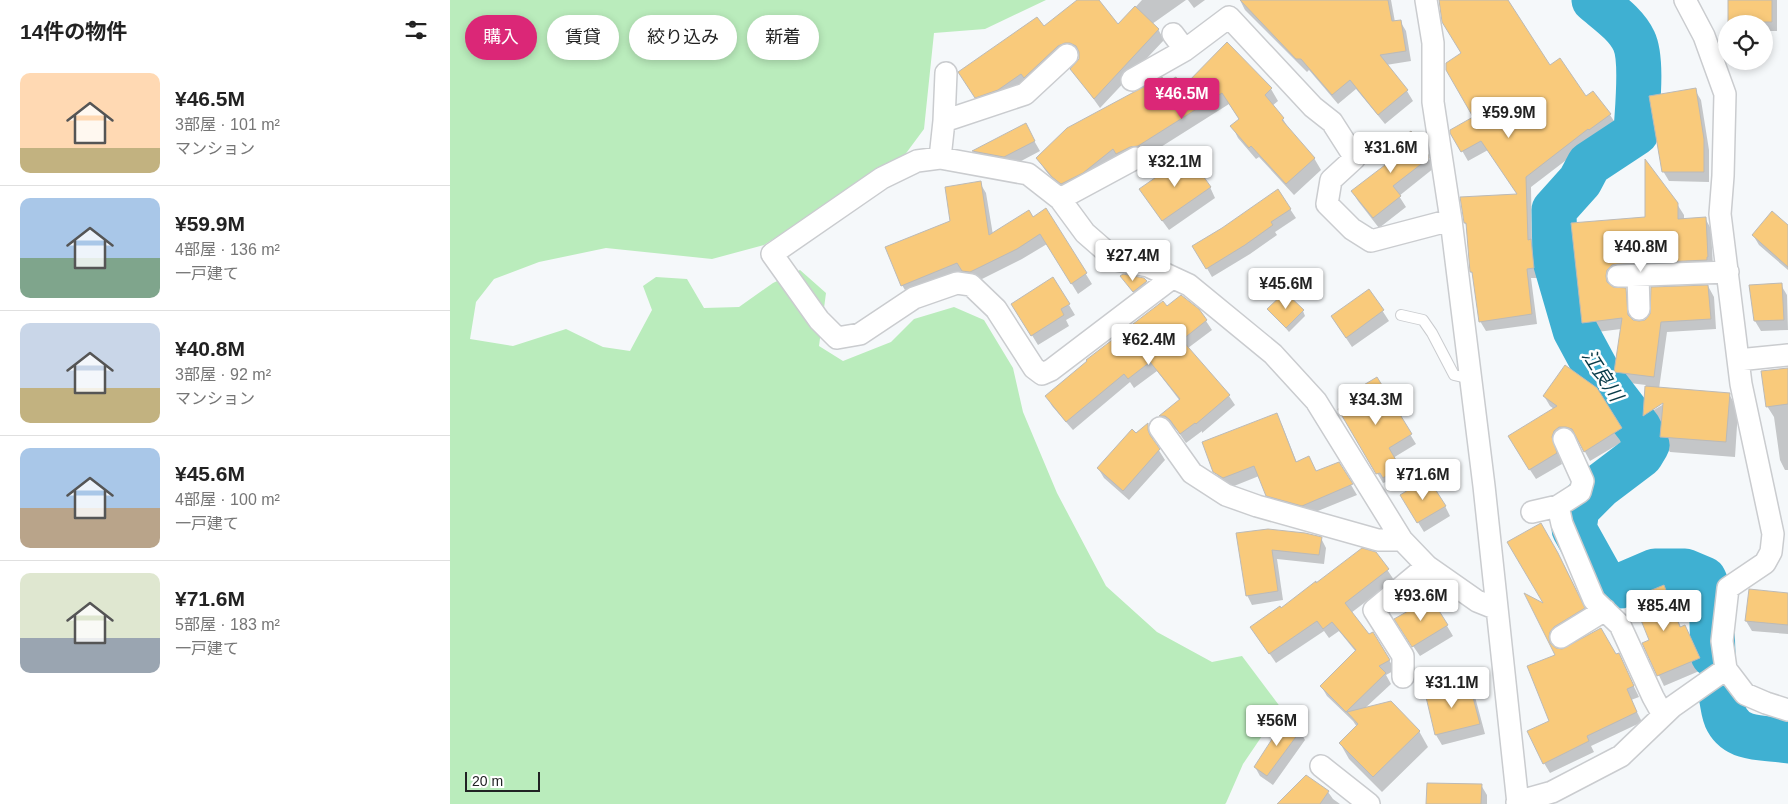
<!DOCTYPE html>
<html lang="ja">
<head>
<meta charset="utf-8">
<style>
	body { margin:0; font-family:Arial,"Noto Sans JP",sans-serif; background:#f2f2f2; color:#222; height:100vh; display:flex; flex-direction:column; font-size:19px; white-space:nowrap }
	* { box-sizing:border-box; margin:0 }
	p { font-size:16px; color:#767676 }
	.icon { flex:none; width:28px; height:28px; fill:none; stroke:currentColor; stroke-width:2; stroke-linecap:round; stroke-linejoin:round }
	.map { position:relative; flex:1; overflow:hidden }
	.drawer { display:flex; flex-direction:column; background:#fff; width:450px }
	.drawer>* { flex:none }
	.top-card { position:absolute; left:15px; top:15px; width:475px; height:45px; display:flex; gap:10px }
	.fabs { position:absolute; left:1268px; top:15px; display:grid; gap:10px }
	.fabs a { display:grid; place-items:center; width:55px; height:55px; border-radius:50%; background:#fff; box-shadow:0 2px 8px #0003; font-size:25px }
	.scale { position:absolute; left:15px; bottom:12px; width:75px; box-sizing:border-box; padding-left:5px; border:2px solid #212223; border-top:0; font-size:14px; line-height:18px; white-space:nowrap; color:#212223; -webkit-text-stroke:4px #fff; paint-order:stroke }
	.price { position:absolute; translate:-50% -42px; padding:0 11px; border-radius:5px; background:#fff; color:#222; font-size:16px; line-height:32px; filter:drop-shadow(0 1px 2px #0008) }
	.price::after { content:''; position:absolute; left:50%; top:30px; width:15px; height:11px; margin-left:-8px; background:inherit; clip-path:polygon(0 0,100% 0,50% 100%) }
	.price.current { background:#db2777; color:#fff }
	ul { padding:0; list-style:none }
	li { display:flex; align-items:center; gap:15px; height:125px; padding:0 20px }
	li+li { border-top:1px solid #e0e0e0 }
	li span { display:grid; place-items:center; flex:none; width:140px; height:100px; border-radius:10px; color:#555 }
	li>.icon { margin-inline-start:auto }
	span .icon { width:60px; height:60px; fill:#fffc; stroke-width:1 }
	li b { font-size:21px }
	h2 { display:flex; justify-content:space-between; align-items:center; height:60px; padding:0 20px; font-size:21px }
	.tag { padding:0 18px; border-radius:22px; background:#fff; box-shadow:0 2px 8px #0003; font-size:18px; line-height:45px }
	.tag.current { background:#db2777; color:#fff }
	main { display:flex; flex:1; min-height:0 }
	.map>svg:first-child { display:block }
	.green { fill:#baecbc }
	.shadow { fill:#0003; fill-rule:evenodd }
	.lines { fill:none; stroke-linecap:round; stroke-linejoin:round }
	.river { stroke:#3fb0d2; stroke-width:45 }
	.building { fill:#f9ca7b; stroke:#bcbab7 }
	.lane-casing { stroke:#cacccf; stroke-width:12 }
	.street-casing { stroke:#cacccf; stroke-width:24 }
	.lane { stroke:#fff; stroke-width:10 }
	.street { stroke:#fff; stroke-width:21 }
	.labels { text-anchor:middle; stroke-width:5; stroke-linejoin:round; paint-order:stroke }
	.water-label { font-size:19px; font-style:italic; fill:#063a48; stroke:#fff }
</style>
</head>
<body>
<main>
<section class="drawer">
<h2>14件の物件<svg class="icon" aria-label="filters" viewBox="0 0 24 24"><path d="M4 7h16M4 17h16"/><circle cx="9" cy="7" r="2"/><circle cx="15" cy="17" r="2"/></svg></h2>
<ul>
<li><span style="background:linear-gradient(#ffd9b3 75%,#c2b280 0)"><svg class="icon" aria-label="home" viewBox="0 0 24 24"><path d="M3 11l9-7 9 7M6 9v11h12V9"/></svg></span><div><b>¥46.5M</b><p>3部屋 · 101 m²</p><p>マンション</p></div></li>
<li><span style="background:linear-gradient(#a9c7e8 60%,#7fa58c 0)"><svg class="icon" aria-label="home" viewBox="0 0 24 24"><path d="M3 11l9-7 9 7M6 9v11h12V9"/></svg></span><div><b>¥59.9M</b><p>4部屋 · 136 m²</p><p>一戸建て</p></div></li>
<li><span style="background:linear-gradient(#c9d6e8 65%,#c2b280 0)"><svg class="icon" aria-label="home" viewBox="0 0 24 24"><path d="M3 11l9-7 9 7M6 9v11h12V9"/></svg></span><div><b>¥40.8M</b><p>3部屋 · 92 m²</p><p>マンション</p></div></li>
<li><span style="background:linear-gradient(#a9c7e8 60%,#b9a48a 0)"><svg class="icon" aria-label="home" viewBox="0 0 24 24"><path d="M3 11l9-7 9 7M6 9v11h12V9"/></svg></span><div><b>¥45.6M</b><p>4部屋 · 100 m²</p><p>一戸建て</p></div></li>
<li><span style="background:linear-gradient(#dfe7d0 65%,#9aa5b1 0)"><svg class="icon" aria-label="home" viewBox="0 0 24 24"><path d="M3 11l9-7 9 7M6 9v11h12V9"/></svg></span><div><b>¥71.6M</b><p>5部屋 · 183 m²</p><p>一戸建て</p></div></li>
</ul>
</section>
<div class="map">
<svg width="1338" height="804" viewBox="0 0 1338 804">
	<rect width="100%" height="100%" fill="#f5f8fa"/>
	<path class="green" d="M0,0H596L535,29L484,33L474,129L454,156L314,245L262,259L156,248L89,262L44,279L26,302L20,339L63,346L116,329L153,347L180,351L202,310L193,286L206,277L237,279L254,308L289,307L323,283L350,270L376,293L369,346L393,361L441,342L464,319L504,307L534,320L563,368L573,412L607,493L656,586L707,632L762,662L792,656L831,708L793,764L776,803L775,804H0Z"/>
	<path class="shadow" d="M629,0H647L668,26L692,0H736L702,24L708,29L714,40L650,108L622,69L630,60V55L627,53L580,87L532,107L510,74L593,28Z
		M738,0H755L744,8Z
		M790,0H941L945,22L950,21L956,31L961,61L936,65L957,91L963,101L935,124L906,89L888,104L859,70L857,72L795,10Z
		M995,0H1056L1099,66L1135,98L1160,115L1166,124L1146,139L1145,138L1081,187L1082,244L1086,250L1088,278H1081L1087,324L1036,331L1030,321L1024,275L1021,272L1018,228L1015,223L1068,195L1038,150L1018,161L1002,133L1025,118L1013,54Z
		M1279,0H1327V31H1314V24H1281L1279,21Z
		M715,84L731,89H821L828,101L822,106L833,119L840,131L864,158L871,170L844,195L809,157L806,159L788,138L782,126L790,120L779,104L695,157L610,188L595,170L588,158Z
		M1245,90L1251,100L1259,150V182L1219,181L1213,171Z
		M575,125L590,151L560,167L529,161L524,152Z
		M977,155L984,168L949,196L956,207L929,228L908,201L902,191L935,166L930,157Z
		M530,183L536,193L543,235L582,218L596,210L642,284L628,294L597,244L572,259L526,282L519,281L514,272L458,295L452,285Z
		M760,187L765,198L719,230L697,200Z
		M828,191L846,218L825,232L827,235L800,254L762,277L744,246L773,229Z
		M1227,204L1234,215V220L1255,218L1261,229L1263,267L1163,280L1161,287L1175,289L1181,300L1183,321H1196L1258,286L1264,297L1266,329L1217,332L1209,389L1279,394L1288,410L1285,457L1220,452L1211,437L1212,424L1202,430L1194,415L1196,385L1171,382L1165,372L1171,329L1139,333L1133,322L1122,225L1196,218ZM1217,399L1219,401L1202,411V408Z
		M1338,227V270L1309,245L1303,235Z
		M694,279L699,287L686,296L675,281Z
		M1331,285L1337,295L1338,330L1311,331L1305,321Z
		M919,290L939,321L902,347L882,317Z
		M619,305L625,315L616,320L619,326L588,345L569,314Z
		M717,308L748,310L756,321L762,330L738,348L779,396L785,405L752,433V431L736,443L727,430L721,426L716,425L710,416L730,401L707,371L684,388L680,382L623,430L602,406L597,396Z
		M819,309L853,311L855,316L839,332Z
		M1338,369V470H1335L1330,460L1324,417L1317,406Z
		M926,379L966,444L943,458L954,477L939,486L936,482L933,483L890,409L907,399Z
		M1146,388L1177,439L1140,461L1128,439L1122,437L1107,448L1112,464L1086,479L1065,447L1104,409L1100,406L1094,396Z
		M826,415L832,425L847,463L866,472L888,463L907,495L858,515L823,506L809,476L779,488L771,482L765,471Z
		M698,425L704,435L703,441L715,460L679,500L654,478L648,468Z
		M958,506H995L1000,516L974,532Z
		M788,534L871,538L876,548L874,564L827,559L833,600L802,605L797,595Z
		M926,553L944,580L901,613L939,660L945,670L936,675L941,684L914,709L969,731L978,747L932,792L899,759L890,743L907,727L903,721L877,696L871,686L906,652L889,631L879,638L874,631L826,663L808,637L831,609Z
		M1114,565L1139,619L1105,642L1104,648L1165,656L1168,654L1189,697L1181,700L1192,722L1141,746L1144,752L1100,773L1094,763L1101,721L1107,656L1077,596L1096,606Z
		M1213,587L1231,627L1234,626L1240,636L1254,669L1214,686L1194,644L1201,640Z
		M1338,594V634L1302,631L1296,621Z
		M981,599L1003,636L970,656L952,630Z
		M1019,683L1024,693L1035,734L992,745L986,735L976,694Z
		M850,731L855,740L823,785L810,776L805,767Z
		M1031,785L1037,795V804H978Z
		M878,792L883,799L890,804H829Z"/>
	<g class="lines">
		<path class="river" d="M1144,0C1158,12 1176,24 1184,41C1193,60 1187,110 1186,133L1139,164L1130,181L1104,210L1105,261L1125,330L1152,380L1189,428L1197,445L1191,455L1150,486L1127,509L1124,529L1153,581L1170,586L1205,571H1235L1254,579L1261,595L1263,655
			M1271,696C1273,703 1273,713 1277,720C1289,742 1317,737 1338,741"/>
	</g>
	<path class="building" d="M627,0H649L668,24L685,6L709,29L644,99L620,69L629,59V52L626,46L620,43H615L608,46L574,78L571,74L548,90L525,98L508,72L587,17L594,26Z
		M790,0H938L942,21L951,20L956,51L930,55L958,90L928,115L900,80L882,95L851,59H846Z
		M989,0H1058L1100,65L1110,58L1136,96L1143,91L1161,114L1139,130L1138,129L1076,177L1078,240L1081,239L1084,268L1077,269L1082,314L1029,322L1022,272H1020L1016,223H1014L1010,197L1067,194L1031,141L1011,152L1000,133V130L1023,117L996,70V63L1011,53L992,22Z
		M1278,0H1322V22H1278Z
		M777,42L822,88L815,95L834,118L832,120L865,158L836,184L801,146L799,148L780,126L789,119L772,93L688,146L680,147L666,154L663,149L633,173L611,184L602,177L586,158L617,128L712,77L715,83L726,77L732,88Z
		M1246,88L1254,139V172H1212L1199,96Z
		M576,123L585,141L554,157L522,151Z
		M961,131L978,154L979,158L943,186L951,196L923,218L901,191L935,165L928,156Z
		M738,155L761,187L712,221L689,189Z
		M1195,159L1228,203V219L1256,217L1258,257H1257V260L1167,264L1162,265L1157,270L1156,276L1157,282L1163,287L1176,288L1178,315L1183,320L1189,321L1195,320L1200,314L1201,287L1258,285L1261,319L1211,322L1204,377L1164,372L1172,318L1132,323L1121,223L1195,217Z
		M531,181L539,235L579,210L583,217L596,208L637,273L621,284L590,234L567,249L520,272L512,271L507,263L451,286L435,247L500,221L495,187Z
		M828,189L841,209L821,222L823,225L795,245L756,269L742,246L772,228Z
		M1322,211L1338,225V267L1302,235Z
		M673,274L694,278L697,281L683,292L670,276Z
		M603,277L620,304L611,309L614,315L581,336L561,304Z
		M1332,283L1334,320L1304,321L1299,285Z
		M919,289L934,310L896,338L881,316Z
		M835,292L854,310L836,328L817,309Z
		M731,295L749,309L757,320L732,340L780,395L746,424L745,423L730,434L720,420L715,416H709L730,399L700,362L678,379L674,374L616,422L595,396L637,361L636,360L713,301L717,306Z
		M1115,365L1147,388L1172,428L1134,452L1122,429L1116,427H1109L1104,431L1102,437L1107,453L1079,470L1058,436L1107,406L1093,396Z
		M1338,368V404L1316,407L1311,371Z
		M927,377L962,434L939,448L950,467L933,478L930,473L926,474L888,409L905,399L902,392Z
		M1195,386L1280,393L1276,442L1210,437L1213,403L1193,416Z
		M827,413L846,462L859,456L866,471L889,462L903,484L852,506L816,496L804,466L773,478L763,472L752,442Z
		M698,423V430L700,435L710,449L673,491L647,468L682,429L686,433Z
		M978,478L996,506L967,523L950,495Z
		M1091,523L1108,553L1135,608L1104,627L1100,632L1099,637L1100,643L1106,648L1112,649L1151,628L1166,654L1169,653L1184,686L1177,689L1187,712L1137,736L1139,741L1093,764L1077,731L1099,721L1077,666L1105,655L1074,593L1093,603L1057,542Z
		M818,529L855,533L872,537L869,555L822,550L828,591L796,596L786,533Z
		M912,548L926,552L939,569L895,603L919,634L923,632L940,660L929,666L936,673L896,712L870,686L906,650L882,622L873,629L867,621L819,654L800,627L830,606L831,608L866,581V583Z
		M1214,585L1230,627L1235,625L1250,658L1207,676L1192,643L1199,640L1182,598Z
		M1299,589L1338,593V625L1295,621Z
		M981,598L998,625L962,647L944,619Z
		M1019,682L1030,724L985,735L975,693Z
		M941,701L970,731L923,777L889,743L908,724L897,712Z
		M835,719L851,730L817,776L804,767Z
		M856,775L879,791L870,804H827Z
		M977,783L1032,784L1031,804H976Z"/>
	<g class="lines">
		<defs>
			<path id="lane" d="M951,315L973,320L982,333L1004,375L1021,379"/>
			<path id="street" d="M976,0L983,43V102L1001,220L1034,486L1068,804
				M1235,0L1254,36L1275,94L1273,176L1270,214L1291,384L1323,534L1321,552L1315,563L1278,588L1272,641L1276,669
				M723,34L735,50
				M682,80L735,50L779,17L863,107L882,122L905,158L881,180L877,204L902,229L921,241L1001,220
				M494,121L496,73
				M490,158L494,121L575,94L617,55
				M610,199L686,158
				M1168,276L1278,272
				M1188,276L1189,309
				M722,278L601,370L592,374L584,368L546,309L521,285L507,283L464,298L410,334L387,338L369,320L322,254L432,178L467,161L490,158L578,174L610,199L635,233L666,260L698,266L739,285L823,354L866,401L952,540L977,566L1027,601L1047,609
				M1288,360L1338,355
				M710,428L742,473L776,495L807,506L928,540H952
				M1114,439L1133,481L1130,492L1108,506L1112,524L1144,600L1170,625L1203,697L1213,715
				M1082,512L1108,506
				M1111,637L1155,610
				M953,677V656L924,610L977,566
				M871,766L919,804
				M1067,802L1102,792L1171,756L1222,707L1276,669L1295,694L1316,703L1338,710"/>
		</defs>
		<use href="#lane" class="lane-casing"/>
		<use href="#street" class="street-casing"/>
		<use href="#lane" class="lane"/>
		<use href="#street" class="street"/>
	</g>
	<g class="labels">
		<g class="water-label">
			<text transform="translate(1153 375) rotate(57)" y="7">江良川</text>
		</g>
	</g>
</svg>
<div class="fabs">
<a><svg class="icon" aria-label="locate" viewBox="0 0 24 24"><circle cx="12" cy="12" r="6"/><path d="M12 2v4M12 18v4M2 12h4M18 12h4"/></svg></a>
</div>
<div class="scale">20 m</div>
<b class="price current" style="left:732px;top:120px">¥46.5M</b>
<b class="price" style="left:1059px;top:139px">¥59.9M</b>
<b class="price" style="left:941px;top:174px">¥31.6M</b>
<b class="price" style="left:725px;top:188px">¥32.1M</b>
<b class="price" style="left:1191px;top:273px">¥40.8M</b>
<b class="price" style="left:683px;top:282px">¥27.4M</b>
<b class="price" style="left:836px;top:310px">¥45.6M</b>
<b class="price" style="left:699px;top:366px">¥62.4M</b>
<b class="price" style="left:926px;top:426px">¥34.3M</b>
<b class="price" style="left:973px;top:501px">¥71.6M</b>
<b class="price" style="left:971px;top:622px">¥93.6M</b>
<b class="price" style="left:1214px;top:632px">¥85.4M</b>
<b class="price" style="left:1002px;top:709px">¥31.1M</b>
<b class="price" style="left:827px;top:747px">¥56M</b>
<div class="top-card">
<a class="tag current">購入</a>
<a class="tag">賃貸</a>
<a class="tag">絞り込み</a>
<a class="tag">新着</a>
</div>
</div>
</main>
</body>
</html>
